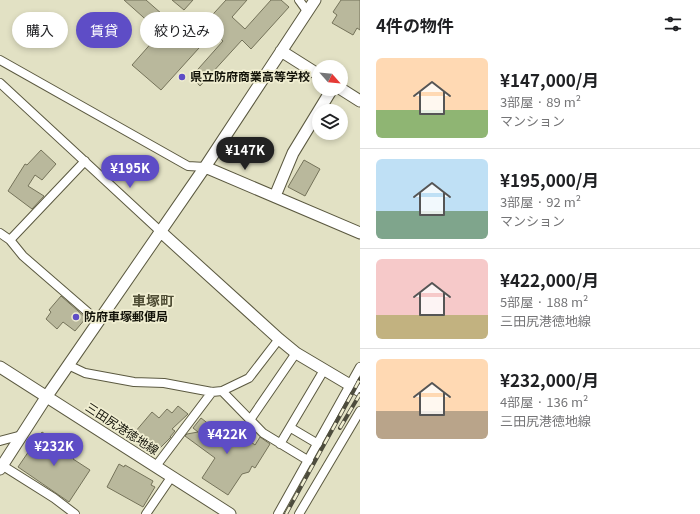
<!DOCTYPE html>
<html lang="ja">
<head>
<meta charset="utf-8">
<style>
	body { margin:0; font-family:Georgia,"Noto Sans JP",serif; background:#f6f6f6; color:#202124; height:100vh; display:flex; flex-direction:column; font-size:15px; white-space:nowrap }
	* { box-sizing:border-box; margin:0 }
	p { font-size:13px; color:#757577 }
	.icon { flex:none; width:22px; height:22px; fill:none; stroke:currentColor; stroke-width:2; stroke-linecap:round; stroke-linejoin:round }
	.map { position:relative; flex:1; overflow:hidden }
	.sheet { display:flex; flex-direction:column; background:#fff; width:340px }
	.sheet>* { flex:none }
	.guide { position:absolute; left:12px; top:12px; width:288px; height:36px; display:flex; gap:8px }
	.needle { width:26px; rotate:117deg }
	.controls { position:absolute; left:312px; top:60px; display:grid; gap:8px }
	.controls a { display:grid; place-items:center; width:36px; height:36px; border-radius:50%; background:#fff; box-shadow:0 2px 6px #0003; font-size:20px }
	.price { position:absolute; translate:-50% -34px; padding:0 9px; border-radius:14px; background:#5e4dc6; color:#fff; font-size:13px; line-height:26px; filter:drop-shadow(0 1px 2px #0008) }
	.price::after { content:''; position:absolute; left:50%; top:24px; width:12px; height:9px; margin-left:-6px; background:inherit; clip-path:polygon(0 0,100% 0,50% 100%) }
	.price.on { background:#222; color:#fff }
	ul { padding:0; list-style:none }
	li { display:flex; align-items:center; gap:12px; height:100px; padding:0 16px }
	li+li { border-top:1px solid #e0e0e0 }
	li span { display:grid; place-items:center; flex:none; width:112px; height:80px; border-radius:6px; color:#555 }
	li>.icon { margin-inline-start:auto }
	span .icon { width:48px; height:48px; fill:#fffc; stroke-width:1 }
	li b { font-size:17px }
	h2 { display:flex; justify-content:space-between; align-items:center; height:48px; padding:0 16px; font-size:17px }
	.pill { padding:0 14px; border-radius:18px; background:#fff; box-shadow:0 2px 6px #0003; font-size:14px; line-height:36px }
	.pill.on { background:#5e4dc6; color:#fff }
	main { display:flex; flex:1; min-height:0 }
	.map>svg:first-child { display:block }
	.building { fill:#b9b89c; stroke:#75735a }
	.lines { fill:none; stroke-linecap:round; stroke-linejoin:round }
	.street-casing { stroke:#5b5940; stroke-width:10 }
	.secondary-casing { stroke:#5b5940; stroke-width:13 }
	.street { stroke:#fff; stroke-width:8 }
	.secondary { stroke:#fff; stroke-width:11 }
	.rail-casing { stroke:#4d4c3d; stroke-width:4 }
	.rail { stroke:#f0eed1; stroke-width:2.5; stroke-dasharray:8; stroke-linecap:butt }
	.poi-dot { fill:#5e4dc6; stroke:#f0eed1; stroke-width:1.5 }
	.labels { text-anchor:middle; stroke-width:3.5; stroke-linejoin:round; paint-order:stroke }
	.poi-label { font-size:12px; font-weight:bold; fill:#121208; stroke:#f0eed1; text-anchor:start }
	.street-label { font-size:12px; fill:#121208; stroke:#f0eed1 }
	.quarter-label { font-size:14px; font-weight:bold; fill:#4f4d35; stroke:#f0eed1 }
</style>
</head>
<body>
<main>
<div class="map">
<svg width="360" height="514" viewBox="0 0 360 514">
	<rect width="100%" height="100%" fill="#e2e1c4"/>
	<path class="building" d="M124,0H146L162,14L152,25Z
		M172,0H193L184,10Z
		M226,0H247L232,17L245,29L271,0H281L289,7L251,49L242,40L200,86L191,77L223,41L204,24Z
		M341,0H360V30L357,28L353,35L332,23L337,15L333,12Z
		M170,22L199,48L161,90L132,65Z
		M41,150L56,164L42,180L35,175L28,186L44,196L32,209L8,191L25,164L27,165Z
		M304,160L320,169L305,196L288,187Z
		M61,296L86,318L75,331L63,322L57,329L46,319L51,312L49,310Z
		M178,406L188,414L172,429L175,431L170,437H171L157,451L135,432L152,412L159,418L167,409L172,413Z
		M201,418L228,439L235,430L255,445L260,437L270,444L255,468L252,466L249,472L242,474L228,495L202,478L215,458L185,436L187,434L198,432L193,428Z
		M42,432L76,455L73,459L90,470L69,502L18,467Z
		M119,464L124,467L125,465L153,481L151,485L155,487L143,507L107,487Z"/>
	<g class="lines">
		<defs>
			<path id="street" d="M299,0L307,11
				M0,60L188,166L205,167
				M0,83L161,232
				M0,233L10,240L23,256L98,321
				M10,240L85,161
				M68,365L85,373L134,382L164,383L212,392L222,391L249,378L279,339
				M222,391L263,433L309,461
				M250,420L296,353
				M291,428L318,444
				M0,441L22,435
				M280,444L324,370
				M0,464L54,498L75,514
				M156,466L212,392
				M146,514L172,476
				M278,514L360,367
				M299,514L360,411"/>
			<path id="secondary" d="M281,51L319,75
				M341,89L360,101
				M205,167L360,233
				M275,196L293,153L332,89
				M161,232L279,339L296,353L360,391
				M0,367L230,514
				M0,469L47,396L205,167L315,0"/>
		</defs>
		<use href="#street" class="street-casing"/>
		<use href="#secondary" class="secondary-casing"/>
		<use href="#street" class="street"/>
		<use href="#secondary" class="secondary"/>
		<defs>
			<path id="rail" d="M340,428L360,394
				M286,514L360,379"/>
		</defs>
		<use href="#rail" class="rail-casing"/>
		<use href="#rail" class="rail"/>
	</g>
	<g class="poi-dot">
		<circle cx="182" cy="77" r="4"/>
		<circle cx="76" cy="317" r="4"/>
	</g>
	<g class="labels">
		<g class="poi-label">
			<text x="190" y="81">県立防府商業高等学校</text>
			<text x="84" y="321">防府車塚郵便局</text>
		</g>
		<g class="street-label">
			<text transform="translate(122 429) rotate(33)" y="4">三田尻港徳地線</text>
		</g>
		<g class="quarter-label">
			<text x="153" y="306">車塚町</text>
		</g>
	</g>
</svg>
<div class="controls">
<a><svg class="needle" viewBox="-14 -14 28 28"><path d="M0-13l5 13h-10z" fill="#e53935"/><path d="M0 13l5-13h-10z" fill="#757577"/></svg></a>
<a><svg class="icon" aria-label="layers" viewBox="0 0 24 24"><path d="M12 4l9 5-9 5-9-5zM3 14l9 5 9-5"/></svg></a>
</div>
<b class="price on" style="left:245px;top:171px">¥147K</b>
<b class="price" style="left:130px;top:189px">¥195K</b>
<b class="price" style="left:227px;top:455px">¥422K</b>
<b class="price" style="left:54px;top:467px">¥232K</b>
<div class="guide">
<a class="pill">購入</a>
<a class="pill on">賃貸</a>
<a class="pill">絞り込み</a>
</div>
</div>
<section class="sheet">
<h2>4件の物件<svg class="icon" aria-label="filters" viewBox="0 0 24 24"><path d="M4 7h16M4 17h16"/><circle cx="9" cy="7" r="2"/><circle cx="15" cy="17" r="2"/></svg></h2>
<ul>
<li><span style="background:linear-gradient(#ffd9b3 65%,#8fb573 0)"><svg class="icon" aria-label="home" viewBox="0 0 24 24"><path d="M3 11l9-7 9 7M6 9v11h12V9"/></svg></span><div><b>¥147,000/月</b><p>3部屋 · 89 m²</p><p>マンション</p></div></li>
<li><span style="background:linear-gradient(#bfe0f5 65%,#7fa58c 0)"><svg class="icon" aria-label="home" viewBox="0 0 24 24"><path d="M3 11l9-7 9 7M6 9v11h12V9"/></svg></span><div><b>¥195,000/月</b><p>3部屋 · 92 m²</p><p>マンション</p></div></li>
<li><span style="background:linear-gradient(#f6c9c9 70%,#c2b280 0)"><svg class="icon" aria-label="home" viewBox="0 0 24 24"><path d="M3 11l9-7 9 7M6 9v11h12V9"/></svg></span><div><b>¥422,000/月</b><p>5部屋 · 188 m²</p><p>三田尻港徳地線</p></div></li>
<li><span style="background:linear-gradient(#ffd9b3 65%,#b9a48a 0)"><svg class="icon" aria-label="home" viewBox="0 0 24 24"><path d="M3 11l9-7 9 7M6 9v11h12V9"/></svg></span><div><b>¥232,000/月</b><p>4部屋 · 136 m²</p><p>三田尻港徳地線</p></div></li>
</ul>
</section>
</main>
</body>
</html>
